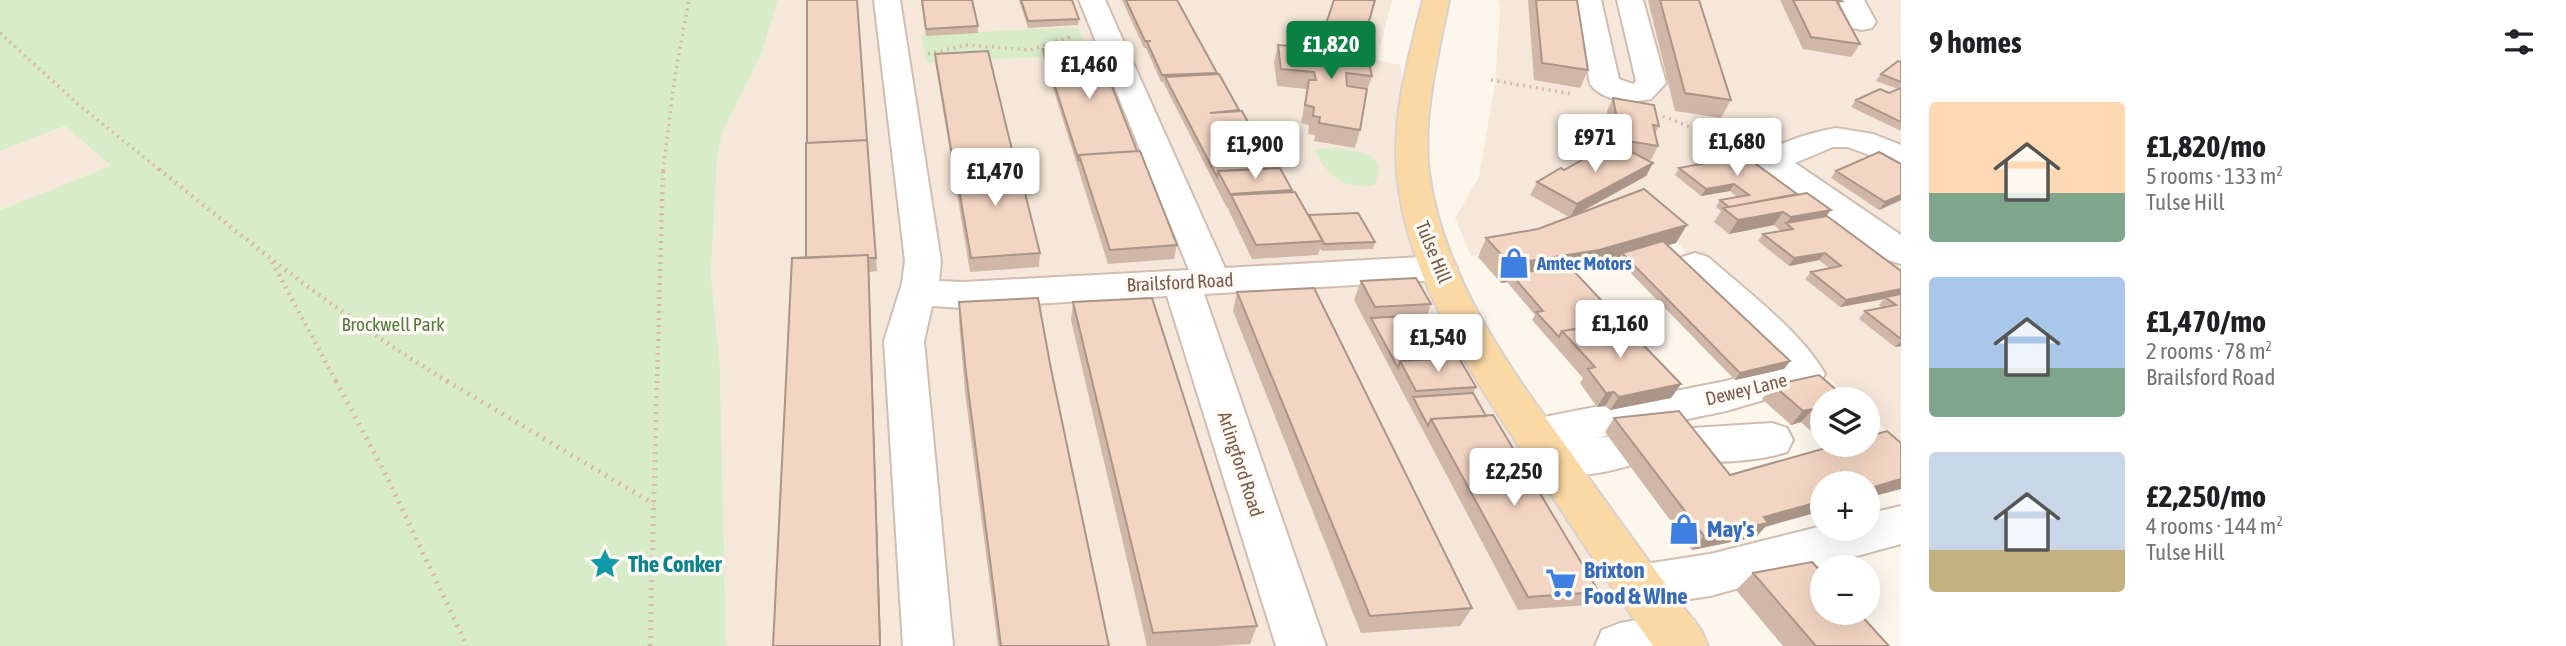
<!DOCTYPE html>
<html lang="en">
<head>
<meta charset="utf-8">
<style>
	body { margin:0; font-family:"Asap Condensed",sans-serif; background:#f2f2f2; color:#202124; height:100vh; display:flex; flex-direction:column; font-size:26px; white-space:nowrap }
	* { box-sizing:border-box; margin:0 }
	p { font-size:23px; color:#757577 }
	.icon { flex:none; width:38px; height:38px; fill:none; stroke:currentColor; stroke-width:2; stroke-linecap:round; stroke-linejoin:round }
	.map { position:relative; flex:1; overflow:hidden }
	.side { display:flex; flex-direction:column; background:#fff; width:665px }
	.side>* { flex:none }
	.controls { position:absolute; left:1810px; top:387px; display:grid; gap:14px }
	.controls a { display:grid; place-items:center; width:70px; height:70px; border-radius:50%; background:#fff; box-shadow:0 7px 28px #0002; font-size:35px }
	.price { position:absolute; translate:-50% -60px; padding:0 16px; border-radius:7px; background:#fff; color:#222; font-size:23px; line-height:46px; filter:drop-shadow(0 2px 4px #0008) }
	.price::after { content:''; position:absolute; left:50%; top:42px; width:21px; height:16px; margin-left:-10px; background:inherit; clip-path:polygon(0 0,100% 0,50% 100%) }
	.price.current { background:#0b8043; color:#fff }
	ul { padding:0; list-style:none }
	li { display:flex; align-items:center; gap:21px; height:175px; padding:0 28px }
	li span { display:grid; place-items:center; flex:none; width:196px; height:140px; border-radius:7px; color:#555 }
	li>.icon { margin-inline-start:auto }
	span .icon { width:84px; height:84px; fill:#fffc; stroke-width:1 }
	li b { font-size:30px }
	h2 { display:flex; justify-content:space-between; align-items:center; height:84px; padding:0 28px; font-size:30px }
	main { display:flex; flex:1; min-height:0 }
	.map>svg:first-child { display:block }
	.residential { fill:#f5e8da }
	.green { fill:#d8ecc9 }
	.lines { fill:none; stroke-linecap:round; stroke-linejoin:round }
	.minor-casing { stroke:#d1beb0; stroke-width:4 }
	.major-casing { stroke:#dad1cd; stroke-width:4 }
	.path-far2 { stroke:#d9b8a5; stroke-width:3.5; stroke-dasharray:2 4.5; stroke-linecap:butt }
	.path-far1 { stroke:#d9b8a5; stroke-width:4.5; stroke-dasharray:2 5; stroke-linecap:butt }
	.path { stroke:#d9b8a5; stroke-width:5; stroke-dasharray:2 6; stroke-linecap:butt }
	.minor { fill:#fff; fill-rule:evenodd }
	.major { fill:#fbd9a5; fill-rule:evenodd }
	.wall { fill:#d1b7a8 }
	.shaded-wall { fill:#aa9588 }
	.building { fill:#f3d5c3; stroke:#aa9588; stroke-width:2 }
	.labels { text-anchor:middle; stroke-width:7; stroke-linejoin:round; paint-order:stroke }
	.street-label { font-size:19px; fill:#7a5c4d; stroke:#fffaf3 }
	.shop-label { font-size:19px; font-weight:bold; fill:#366cbe; stroke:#fffaf3; text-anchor:start }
	.park-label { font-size:19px; fill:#537a41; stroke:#fffaf3 }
	.near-shop-label { font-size:23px; font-weight:bold; fill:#366cbe; stroke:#fffaf3; text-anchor:start }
	.near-culture-label { font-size:23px; font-weight:bold; fill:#0d838f; stroke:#fffaf3; text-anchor:start }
</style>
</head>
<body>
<main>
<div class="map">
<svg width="1901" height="646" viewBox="0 0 1901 646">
	<rect width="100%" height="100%" fill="#fdf6ec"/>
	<path class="residential" d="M778,0H1392L1377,60L1401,65L1409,245L1628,609L1654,646H726L720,366L711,275L717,160L722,134L762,52Z
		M1498,0H1901V442L1867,413V399H1852L1685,252L1642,195L1531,244L1471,256L1455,218L1479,177L1495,83L1500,11Z
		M65,126L112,167L0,210V151Z"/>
	<path class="green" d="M0,0H778L762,52L722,134L717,160L711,275L720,366L726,646H0V210L111,166L65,126L0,151Z
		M1078,27L1088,54L927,63L921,35Z
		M1328,148C1350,149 1393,150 1374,185C1346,191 1327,176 1314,150Z"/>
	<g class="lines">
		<defs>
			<path id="minor" d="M874,0H900L941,261L939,281L963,282L1189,270L1079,0H1105L1225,268L1439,256L1452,260L1457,268L1452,276L1439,280L1204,294L1326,646H1276L1167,296L963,308L932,306L924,341L953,646H903L884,341L902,283L905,261Z
				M1575,0H1601L1619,79L1633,84L1636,81L1617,0H1643L1666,83L1651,99C1632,104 1602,101 1590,84Z
				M1838,0H1864L1876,22L1872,28L1862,30L1852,28Z
				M1836,128L1873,134L1901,145V167L1848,147H1833L1795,163L1901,235V264L1888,260L1761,169L1756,162C1768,144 1814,132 1836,128Z
				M1695,253L1708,257C1744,289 1802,332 1825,374L1819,384L1726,411L1596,438L1616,436L1631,441L1638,453L1631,465C1603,474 1564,480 1536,471L1529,459L1534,450L1519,446L1513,434L1519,422L1726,381L1776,367L1754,343L1682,273L1677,265L1682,257Z
				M1772,423L1787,428L1793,440L1787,452C1759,461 1705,466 1677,457L1670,445L1677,433L1692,428Z
				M1901,506V544L1710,596L1638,607L1621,601L1614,586L1621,571L1638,565L1710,554L1822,526V528H1867V514Z
				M1676,613L1694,620L1701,636L1697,646H1595L1602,630L1620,623Z"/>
			<path id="major" d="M1423,0H1449C1438,56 1422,116 1429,173C1444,284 1518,379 1581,467C1620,522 1659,577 1701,630L1708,646H1653C1617,596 1583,543 1549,491C1488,399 1406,286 1397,173C1392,115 1409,56 1423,0Z"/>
		</defs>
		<use href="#minor" class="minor-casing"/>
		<use href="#major" class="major-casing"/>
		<path class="path-far2" d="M0,33L79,105L161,171
			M928,54L966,45L1030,50L1073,36
			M1491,80L1573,94
			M1663,116L1742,148
			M663,171L675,75L689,0"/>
		<path class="path-far1" d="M159,169C252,245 347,321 450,383
			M272,262L337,383
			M657,383L663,169"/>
		<path class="path" d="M336,381L388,479L467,646
			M447,381L654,504
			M650,646L657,381"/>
		<use href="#minor" class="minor"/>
		<use href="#major" class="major"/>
	</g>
	<path class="wall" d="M857,0L877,271L869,272L881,646H773L806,258Z
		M921,0H972L978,26V33L926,36Z
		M1019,0H1072L1079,19L1078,25L1028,28Z
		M1122,0H1177L1217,73L1216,74L1264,151L1263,153L1292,190V192L1309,216L1375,242L1373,249L1322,251L1320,248L1318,255L1252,259L1228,209L1229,208H1227L1164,84V82H1161L1146,48H1144Z
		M1528,0H1577L1588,70L1580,88L1534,80Z
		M1648,0H1699L1731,100L1721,118L1675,111Z
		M1780,0H1841L1842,1L1839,5L1860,44L1851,57L1803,49Z
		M1320,42L1362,47L1372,76L1366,93L1360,130L1355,148L1314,141L1315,135L1308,134L1309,125L1301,123L1307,89L1277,86L1274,62L1278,45L1318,53L1319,49H1318Z
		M1043,49L1137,151L1177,245L1174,259L1108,264L1043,56Z
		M935,54L1014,158L1040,253L1039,267L970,272L935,61Z
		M1901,62V131L1851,107L1856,100L1889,93L1898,89L1876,81L1881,74Z
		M1613,98L1659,126L1655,133L1658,146L1651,160L1645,159L1653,163L1646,176L1577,214L1676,243L1668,245L1790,361L1784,369L1735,380L1618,260L1589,269L1574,271L1603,302L1599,309L1612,324L1681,384L1671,398L1610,410L1605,406L1597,407L1580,383L1583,378L1532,320L1535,315L1507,282L1501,283L1478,257L1486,238L1538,229L1569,217L1530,195L1537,182L1592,157L1608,148L1605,131L1609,124L1607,111Z
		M1699,157L1827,216L1901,271V346L1895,347L1859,319L1865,311L1883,308L1879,305L1884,299L1840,307L1805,279L1811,272L1829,268L1819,260L1789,266L1758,241L1763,234L1781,231L1774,225L1729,234L1714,222L1721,211L1716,207L1720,200L1737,197L1730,191L1701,196L1675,175L1679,168L1695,165Z
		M1901,164V200L1879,210L1831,178L1836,171Z
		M1361,281L1431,304L1427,315L1452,358L1476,387L1473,393L1486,416L1599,592L1589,605L1518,610L1354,300Z
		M1237,292L1472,608L1460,626L1361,633L1233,311Z
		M959,302L1109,646H998L965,392L959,321Z
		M1073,302L1257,626L1250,644L1216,646H1147L1071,320Z
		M1773,385L1822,399V439H1820L1801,422L1791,425L1762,399Z
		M1614,418L1765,527L1756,537L1692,550L1605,432Z
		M1753,573L1889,646H1783L1736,590Z"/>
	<path class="shaded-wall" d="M1653,163L1646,176L1570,218L1577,204Z
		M1734,184L1730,191L1701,196L1706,189Z
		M1901,195V200L1879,210L1885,202Z
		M1831,210L1821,223H1786L1791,217Z
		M1783,212L1774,225L1729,234L1738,220Z
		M1687,225L1676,243L1626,258L1622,253L1618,260L1589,269L1516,280L1511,274L1507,282L1501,283L1510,264Z
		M1825,253L1819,260L1789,266L1794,258Z
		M868,255L869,273L881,646H880Z
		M1901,289V295L1885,297L1884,299L1840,307L1846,300Z
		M1901,341V346L1895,347Z
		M1790,361L1784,369L1735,380L1740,373Z
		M1681,384L1671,398L1610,410L1619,397Z
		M1614,392L1605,406L1597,407L1606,393Z
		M1813,409L1801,422L1791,425L1803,411Z
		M1901,479V489L1867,498V489Z
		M1822,501V511L1765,527L1756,537L1692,550L1704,536L1764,517Z"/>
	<path class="building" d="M807,0H857L867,140L807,143Z
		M922,0H972L978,26L926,29Z
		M1021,0H1072L1079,19L1028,21Z
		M1126,0H1177L1217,73L1162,75L1147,42L1151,41H1145Z
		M1334,0H1375L1362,46L1333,44L1320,42Z
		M1536,0H1577L1588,70L1542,63Z
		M1660,0H1699L1731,100L1685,93Z
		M1793,0H1841L1842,1L1836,0L1860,44L1811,37Z
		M1321,44L1365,47L1372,76L1346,73L1347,86L1367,89L1360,130L1319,123L1320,117L1313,116L1314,107L1305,105L1309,80H1316L1314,72L1281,69L1278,45L1312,48L1314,53L1325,54Z
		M1096,46L1137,151L1079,155V161L1043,49Z
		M988,51L1014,158L954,161V167L935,54Z
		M1898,61L1901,62V82L1881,74Z
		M1219,74L1239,110L1210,113L1242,111L1264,151L1220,155L1266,152L1275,168L1218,171L1217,177L1165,77Z
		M1901,88V122L1856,100L1880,89L1889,93Z
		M1613,98L1654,105L1659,126L1653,125L1658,146L1616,139L1612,118L1617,119Z
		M867,140L876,258H868V255L806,258V143Z
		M1616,144L1653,163L1577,204L1537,182L1561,168L1564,170L1589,156L1592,157Z
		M1140,151L1177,245L1110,250L1079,155Z
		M1738,151L1797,194L1729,207L1720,200L1749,195L1734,184L1706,189L1679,168L1706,163L1699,157Z
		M1879,152L1901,164V195L1885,202L1836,171Z
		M1016,157L1040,253L971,258L954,161Z
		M1280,168L1292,190L1230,194L1218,171Z
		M1644,189L1687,225L1599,250L1510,264L1486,238L1538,229Z
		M1295,192L1323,241L1256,245L1231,195Z
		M1807,193L1831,210L1791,217L1783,212L1738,220L1723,208Z
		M1358,213L1375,242L1324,244L1309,215Z
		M1827,216L1901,271V289L1846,300L1811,272L1841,266L1825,253L1794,258L1763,234L1793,229L1786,223Z
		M1663,241L1790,361L1740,373L1622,253Z
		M868,255L880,646H773L792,258Z
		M1569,266L1603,302L1593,304L1612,324L1562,331L1559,337L1536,312L1543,311L1511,274Z
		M1416,278L1431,304L1375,307L1361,281Z
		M1314,288L1472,608L1370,616L1237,292Z
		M1901,294V339L1865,311L1896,305L1885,297Z
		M1038,298L1051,369L1109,646H1001L966,373L959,302Z
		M1152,298L1257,626L1153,633L1073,302Z
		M1427,315L1452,358L1400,361L1398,368L1371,318Z
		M1621,322L1681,384L1619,397L1614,392L1606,393L1588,369L1595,367L1562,331Z
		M1459,358L1476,387L1416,391L1400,361Z
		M1819,375L1847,399H1822V416L1813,409L1803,411L1773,385Z
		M1473,393L1486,416L1431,419L1428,426L1413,397Z
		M1679,411L1730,475L1840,444H1867V437L1887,431L1901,443V479L1867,489V483H1822V501L1764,517L1768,523L1704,536L1614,418Z
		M1493,415L1599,592L1528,597L1431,419Z
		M1812,562L1822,573V612H1858L1889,646H1816L1753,573Z"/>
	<defs>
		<symbol id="shop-bare" viewBox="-9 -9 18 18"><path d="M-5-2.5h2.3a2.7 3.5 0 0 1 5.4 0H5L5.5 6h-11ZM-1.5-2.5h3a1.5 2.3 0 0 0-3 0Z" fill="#3f7fe0" stroke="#fffaf3" stroke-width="2.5" paint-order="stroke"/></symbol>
		<symbol id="sight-bare" viewBox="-9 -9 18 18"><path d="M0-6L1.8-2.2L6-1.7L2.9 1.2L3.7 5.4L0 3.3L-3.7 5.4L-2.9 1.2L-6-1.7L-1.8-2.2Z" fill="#0f9aa8" stroke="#fffaf3" stroke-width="2.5" paint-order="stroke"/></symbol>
		<symbol id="supermarket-bare" viewBox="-9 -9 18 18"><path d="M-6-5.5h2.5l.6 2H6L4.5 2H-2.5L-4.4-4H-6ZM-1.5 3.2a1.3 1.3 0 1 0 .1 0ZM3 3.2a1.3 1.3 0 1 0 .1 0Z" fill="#3f7fe0" stroke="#fffaf3" stroke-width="2.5" paint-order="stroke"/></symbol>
	</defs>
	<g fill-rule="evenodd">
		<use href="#shop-bare" x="1492" y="241" width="44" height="44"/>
		<use href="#shop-bare" x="1662" y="507" width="44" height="44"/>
		<use href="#sight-bare" x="583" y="542" width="44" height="44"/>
		<use href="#supermarket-bare" x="1539" y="561" width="44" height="44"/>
	</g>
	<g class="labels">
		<g class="street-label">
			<text transform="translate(1434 252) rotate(68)" y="7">Tulse Hill</text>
			<text transform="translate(1180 282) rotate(-3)" y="7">Brailsford Road</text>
			<text transform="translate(1746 389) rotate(-14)" y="7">Dewey Lane</text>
			<text transform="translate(1241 464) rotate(72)" y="7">Arlingford Road</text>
		</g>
		<g class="shop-label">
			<text x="1537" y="270">Amtec Motors</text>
		</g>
		<g class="park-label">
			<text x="393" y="331">Brockwell Park</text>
		</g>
		<g class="near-shop-label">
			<text x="1707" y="537">May's</text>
			<text x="1584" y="578">Brixton<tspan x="1584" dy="26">Food &amp; WIne</tspan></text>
		</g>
		<g class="near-culture-label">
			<text x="628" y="572">The Conker</text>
		</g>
	</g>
</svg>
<div class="controls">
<a><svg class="icon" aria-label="layers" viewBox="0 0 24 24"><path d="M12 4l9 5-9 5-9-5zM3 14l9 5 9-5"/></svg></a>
<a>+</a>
<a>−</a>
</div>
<b class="price current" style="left:1331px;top:81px">£1,820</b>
<b class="price" style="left:1089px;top:101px">£1,460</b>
<b class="price" style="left:1595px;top:174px">£971</b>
<b class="price" style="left:1737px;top:178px">£1,680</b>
<b class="price" style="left:1255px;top:181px">£1,900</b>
<b class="price" style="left:995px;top:208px">£1,470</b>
<b class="price" style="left:1620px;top:360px">£1,160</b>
<b class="price" style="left:1438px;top:374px">£1,540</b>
<b class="price" style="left:1514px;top:508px">£2,250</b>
</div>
<section class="side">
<h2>9 homes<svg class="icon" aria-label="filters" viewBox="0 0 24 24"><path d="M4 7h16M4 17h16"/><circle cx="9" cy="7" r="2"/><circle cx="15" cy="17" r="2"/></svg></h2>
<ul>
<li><span style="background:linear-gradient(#ffd9b3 65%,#7fa58c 0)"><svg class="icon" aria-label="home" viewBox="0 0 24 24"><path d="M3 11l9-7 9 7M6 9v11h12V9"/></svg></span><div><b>£1,820/mo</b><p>5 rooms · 133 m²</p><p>Tulse Hill</p></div></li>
<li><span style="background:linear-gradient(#a9c7e8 65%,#7fa58c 0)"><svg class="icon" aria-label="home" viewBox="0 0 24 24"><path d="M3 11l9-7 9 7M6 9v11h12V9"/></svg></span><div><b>£1,470/mo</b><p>2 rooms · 78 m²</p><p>Brailsford Road</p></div></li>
<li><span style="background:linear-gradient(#c9d6e8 70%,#c2b280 0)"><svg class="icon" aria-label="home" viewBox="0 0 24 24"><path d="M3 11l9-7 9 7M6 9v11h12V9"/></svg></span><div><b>£2,250/mo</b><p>4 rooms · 144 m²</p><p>Tulse Hill</p></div></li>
</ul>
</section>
</main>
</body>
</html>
